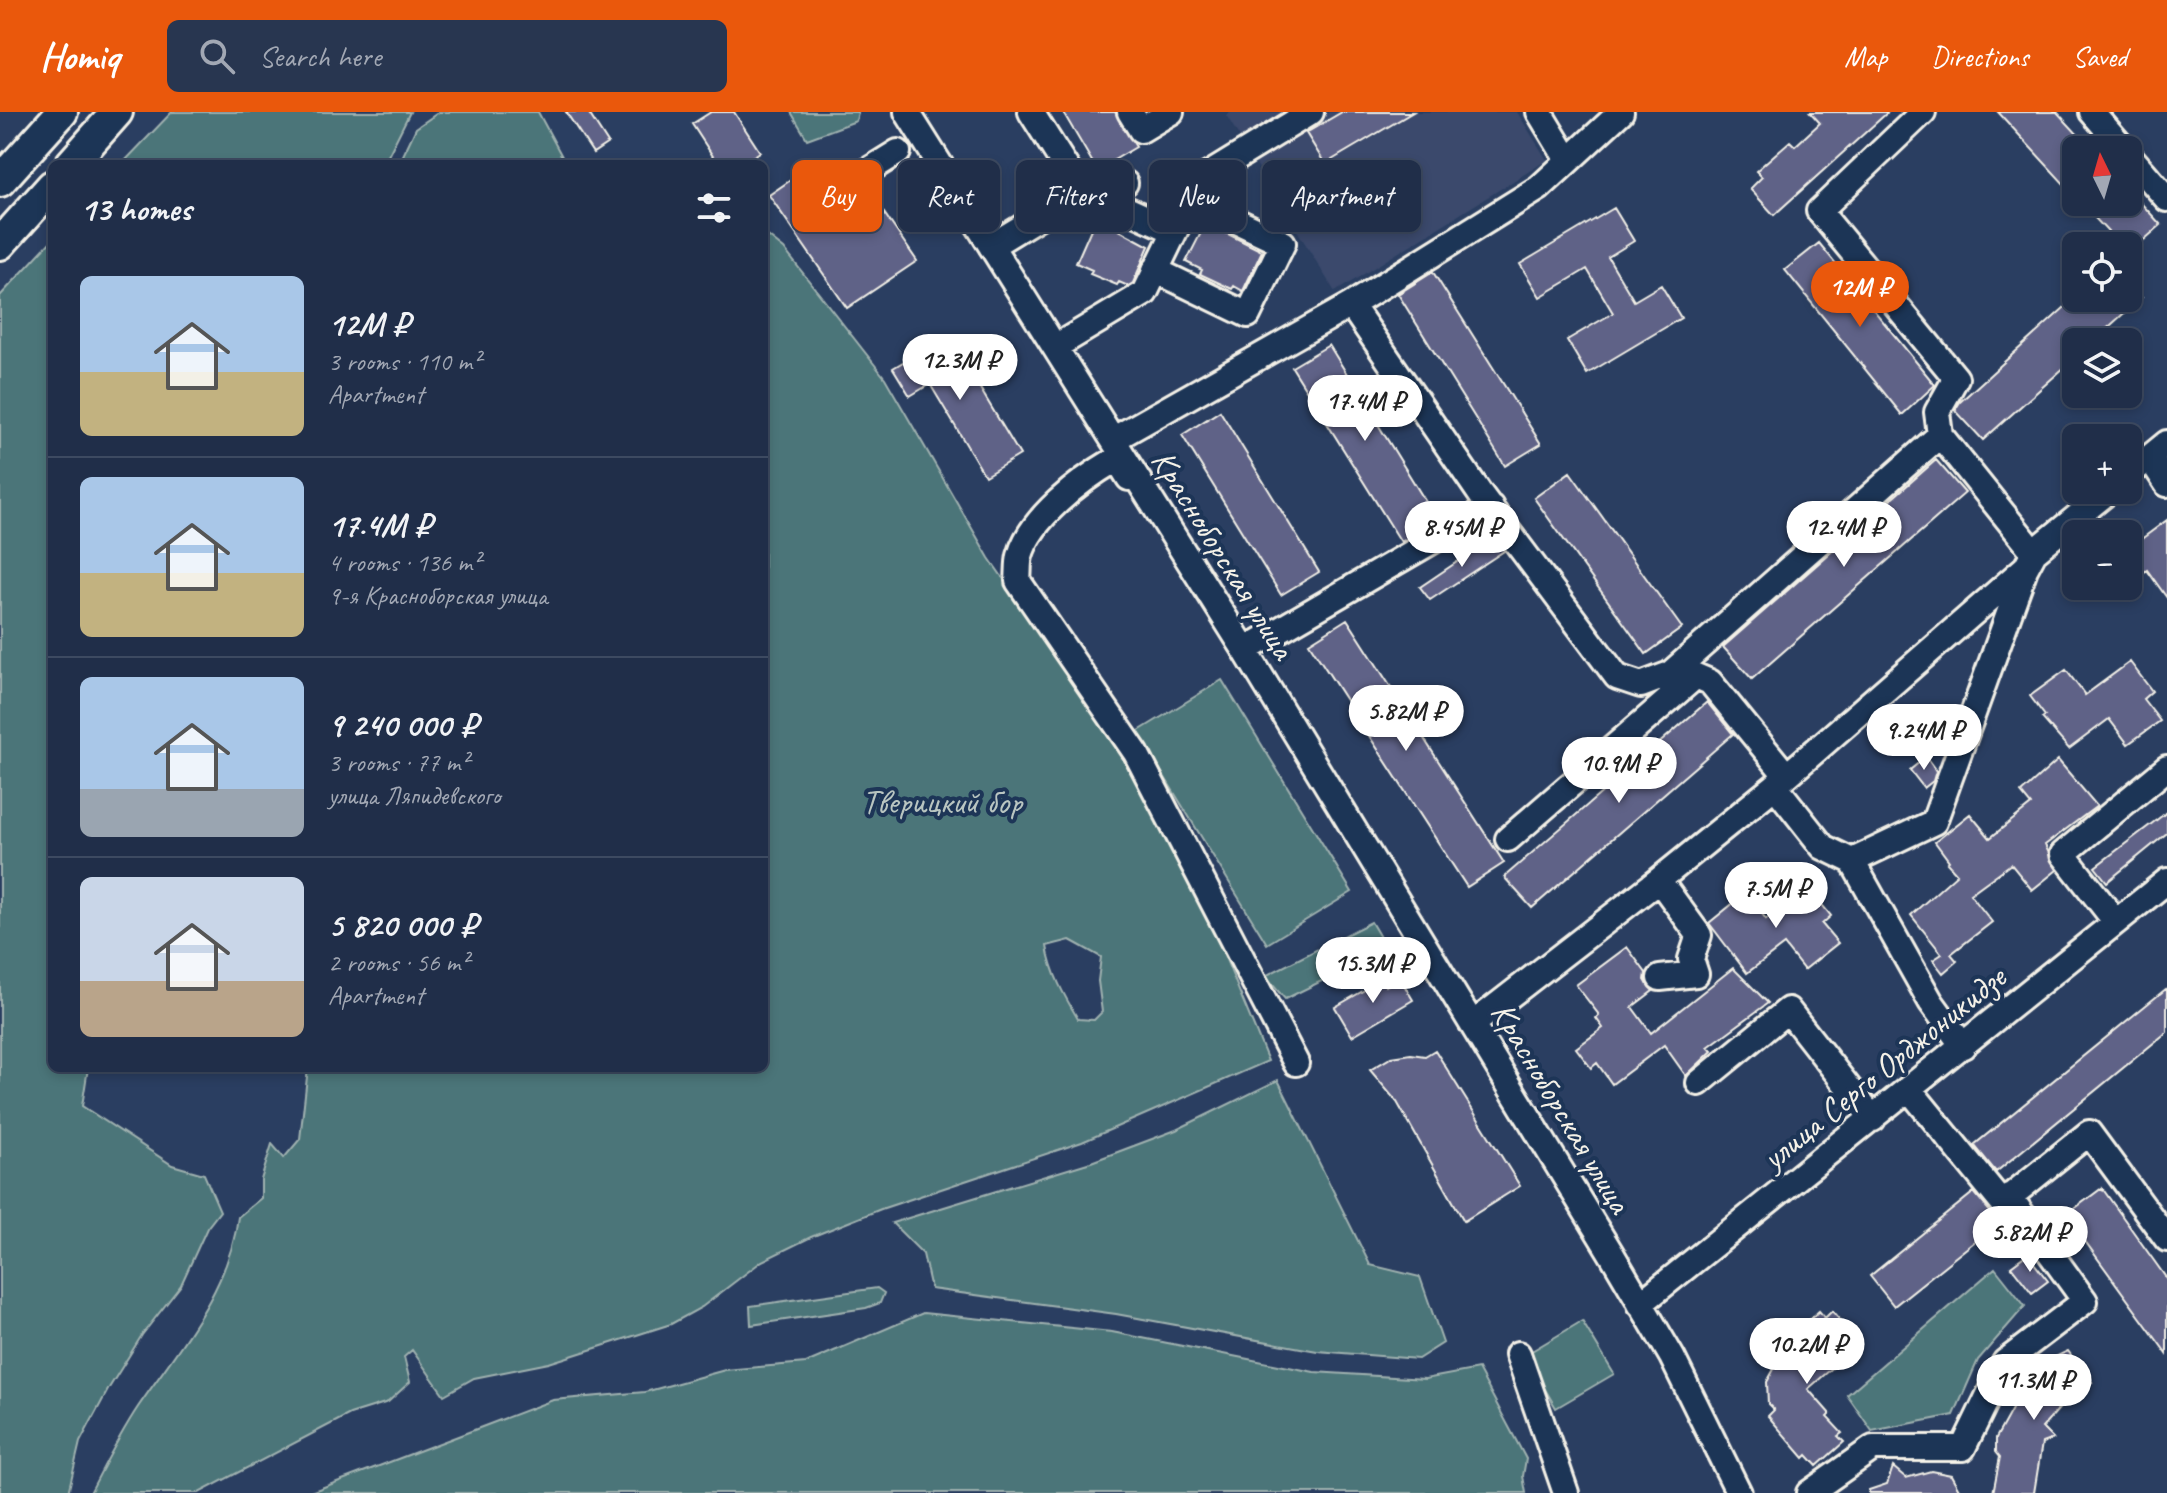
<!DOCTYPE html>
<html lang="en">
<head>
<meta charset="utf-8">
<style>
	body { margin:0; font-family:Caveat,sans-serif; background:#283650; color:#f1f3f6; height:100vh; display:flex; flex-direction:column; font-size:30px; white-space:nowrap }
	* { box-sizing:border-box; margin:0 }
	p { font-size:26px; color:#a2a8b4 }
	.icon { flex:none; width:44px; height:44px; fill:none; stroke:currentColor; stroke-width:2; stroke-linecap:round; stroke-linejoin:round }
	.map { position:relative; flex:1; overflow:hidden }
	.drawer { position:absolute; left:48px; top:48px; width:720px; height:912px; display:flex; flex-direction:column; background:#202e49; border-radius:12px; box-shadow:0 4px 12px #0003,0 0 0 2px #3d4a61 }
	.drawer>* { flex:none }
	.hud { position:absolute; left:792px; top:48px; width:760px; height:72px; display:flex; gap:16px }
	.needle { width:52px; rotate:355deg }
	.controls { position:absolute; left:2062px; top:24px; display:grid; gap:16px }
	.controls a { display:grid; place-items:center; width:80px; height:80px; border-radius:12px; background:#202e49; box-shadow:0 4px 12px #0003,0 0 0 2px #3d4a61; font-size:40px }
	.price { position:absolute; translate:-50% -68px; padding:0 18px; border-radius:28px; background:#fff; color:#222; font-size:26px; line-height:52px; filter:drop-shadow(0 2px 4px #0008) }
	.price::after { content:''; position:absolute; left:50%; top:48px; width:24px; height:18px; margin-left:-12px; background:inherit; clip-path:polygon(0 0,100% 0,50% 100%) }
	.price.current { background:#ea580c; color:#fff }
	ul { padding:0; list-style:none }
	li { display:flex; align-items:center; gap:24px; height:200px; padding:0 32px }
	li+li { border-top:2px solid #3d4a61 }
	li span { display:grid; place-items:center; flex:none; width:224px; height:160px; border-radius:12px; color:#555 }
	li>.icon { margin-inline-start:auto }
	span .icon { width:96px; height:96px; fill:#fffc; stroke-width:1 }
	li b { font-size:34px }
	h2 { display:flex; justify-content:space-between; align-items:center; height:96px; padding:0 32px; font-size:34px }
	.chip { padding:0 28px; border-radius:12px; background:#202e49; box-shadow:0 4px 12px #0003,0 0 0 2px #3d4a61; font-size:28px; line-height:72px }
	.chip.current { background:#ea580c; color:#fff }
	header { display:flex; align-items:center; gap:48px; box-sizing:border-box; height:112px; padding:0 40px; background:#ea580c; color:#fff }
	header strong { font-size:38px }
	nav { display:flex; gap:44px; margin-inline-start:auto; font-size:28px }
	.search { width:560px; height:72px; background:#283650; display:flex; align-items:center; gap:20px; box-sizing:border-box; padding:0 28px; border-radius:12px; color:#a2a8b4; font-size:30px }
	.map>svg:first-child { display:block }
	.built { fill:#3a496c }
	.green { fill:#4b7479; stroke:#a0b2b0; stroke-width:2; fill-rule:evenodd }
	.building { fill:#5f6287; stroke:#f4f1e8; stroke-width:2 }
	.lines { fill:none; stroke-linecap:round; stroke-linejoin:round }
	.minor-casing { stroke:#f4f1e8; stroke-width:30 }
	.major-casing { stroke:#f4f1e8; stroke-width:36 }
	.minor { stroke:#1d3557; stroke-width:24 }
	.major { stroke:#1d3557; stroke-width:30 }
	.labels { text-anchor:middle; stroke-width:8; stroke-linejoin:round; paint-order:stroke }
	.street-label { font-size:34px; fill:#f4f1e8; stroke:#1d3557 }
	.park-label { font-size:34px; fill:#b9c5c1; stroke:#1d3557 }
</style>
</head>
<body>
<header>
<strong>Homiq</strong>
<div class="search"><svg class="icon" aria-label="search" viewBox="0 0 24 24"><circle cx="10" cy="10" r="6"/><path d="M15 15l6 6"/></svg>Search here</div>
<nav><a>Map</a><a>Directions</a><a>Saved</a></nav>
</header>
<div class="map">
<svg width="2167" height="1381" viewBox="0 0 2167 1381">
	<rect width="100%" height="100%" fill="#2a3e61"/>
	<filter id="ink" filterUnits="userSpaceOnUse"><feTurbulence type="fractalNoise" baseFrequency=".0125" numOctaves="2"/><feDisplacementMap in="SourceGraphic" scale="16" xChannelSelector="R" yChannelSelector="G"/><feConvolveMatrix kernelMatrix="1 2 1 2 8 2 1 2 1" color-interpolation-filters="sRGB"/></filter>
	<g filter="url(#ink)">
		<path class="built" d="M1231,0H1517L1547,48L1335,180L1226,3Z"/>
		<path class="green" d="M172,0H410L384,52H122Z
			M439,0H538L566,52H399L416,16Z
			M791,0H858L856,9L807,27Z
			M764,121L784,137L885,266L989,446L1163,695L1268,949L1082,1030L881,1097L811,1125L762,1149L702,1195L671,1212L549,1251L474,1266L444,1283L412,1238L404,1245L410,1270L388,1290L350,1302L199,1381H90C105,1352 120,1322 138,1295C178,1236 229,1178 238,1105L261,1086V1068L272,1032L284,1046L300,1027L308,956H764ZM1070,828L1101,845L1098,869L1102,900L1094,908L1078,907C1065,885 1051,861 1047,834Z
			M52,128V956H88L82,994L172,1053L204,1062L220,1099L207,1116L181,1173L142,1223L109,1276L80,1330L68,1381H0V184Z
			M1222,568L1352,780L1267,832L1137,620Z
			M1371,810L1387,837L1285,887L1265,864Z
			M1278,968L1370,1153L1420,1165L1443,1231L1418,1247L1317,1239L1116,1202L931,1177L923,1142L892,1111L1091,1050L1176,1018Z
			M1995,1156L2025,1194L1978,1248L1954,1303L1872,1319L1847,1283Z
			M877,1176L884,1181L880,1191L866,1196L751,1213L750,1194Z
			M923,1201L1112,1220L1314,1260L1425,1267L1478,1257L1526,1347L1523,1364L1526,1381H308L553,1288L645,1280L725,1258L806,1251Z
			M1582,1209L1614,1262L1556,1296L1525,1243Z"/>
		<path class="building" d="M566,0H588L608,31L593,41Z
			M711,0H734L760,40L741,52H718L692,12Z
			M1063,0H1115L1136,35L1097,58Z
			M1342,0H1413L1325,52L1306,21Z
			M1810,0H1888L1774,103L1750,77L1762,65L1756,59L1790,29L1795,34L1820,11Z
			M1998,0H2057L2092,38H2076V85Z
			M801,61L835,111L873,85L917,149L847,196L769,83Z
			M2128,77L2161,113L2128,142V134H2121L2080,90H2128Z
			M1614,96L1634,129L1608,145L1634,189L1661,173L1681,206L1587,262L1567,228L1613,201L1587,157L1540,185L1520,152Z
			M1094,110L1107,115L1108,112L1149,134L1133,171L1128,174L1119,170L1117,173L1090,162L1092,158L1076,151Z
			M1206,111L1262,139L1243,179L1234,174L1232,177L1200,162L1202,158L1186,150Z
			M1819,131L1935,273L1902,303L1785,158Z
			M1433,160L1541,332L1505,354L1398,182Z
			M2075,186H2141L2092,230H2076V245L1983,328L1955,298L1960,290Z
			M948,223L1020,343L985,364L930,272L910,284L893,256Z
			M1329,233L1437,408L1401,430L1292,255Z
			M1220,299L1319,460L1281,483L1182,323Z
			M1936,348L1965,381L1752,567L1723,535Z
			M1570,360L1682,516L1646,542L1534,386Z
			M2167,408V486L2147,458L2128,472V437Z
			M1494,425L1504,439L1430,488L1420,475Z
			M1347,507L1504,751L1467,775L1309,531Z
			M2130,550L2152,579L2143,587L2160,609L2128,632L2109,607L2069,637L2042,606L2045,604L2030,584L2066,558L2085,583Z
			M1707,590L1733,622L1532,796L1504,765Z
			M1926,645L1936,659L1933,669L1924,676L1910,658Z
			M2058,648L2097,694L2045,733L2057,758L2032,778L2011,752L1970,782L1992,810L1951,842L1957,849L1943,861L1933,848L1942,842L1911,803L1957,762L1947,751L1949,749L1935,730L1970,702L1990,726L2031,693L2021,681Z
			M2167,700V721L2107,770L2095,755Z
			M1807,774L1831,804L1822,812L1838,831L1804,858L1784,833L1747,861L1709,811L1746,781L1766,807Z
			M1627,835L1646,861L1645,868L1653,879L1632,895L1651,921L1733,856L1768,891L1708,935L1712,939L1686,964L1664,933L1612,972L1597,951L1591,956L1576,936L1603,916L1596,906L1599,903L1576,873Z
			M1400,866L1413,888L1352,924L1335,895L1382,868L1386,874Z
			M2167,876V920L1996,1060L1974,1033Z
			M1435,938L1520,1074L1464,1109L1397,990L1370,958L1392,945L1411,942L1425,944Z
			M2102,1076L2167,1167V1242L2066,1103Z
			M1974,1080L1991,1101L2003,1107L1894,1194L1870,1164Z
			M2027,1142L2048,1169L2032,1181L2011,1154Z
			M1819,1199L1825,1206L1832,1199L1855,1225L1834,1249L1837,1252L1808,1277L1830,1302L1827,1305L1842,1321L1838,1324L1844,1330L1817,1354L1807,1343L1804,1346L1768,1304L1774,1298L1768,1292L1767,1270L1780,1246L1774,1240Z
			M2068,1239L2092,1270L2063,1292L2042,1316L2053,1327L2042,1331L2034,1381H1993L2000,1345L1996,1340V1326L2012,1297L2006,1282L2020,1281L2040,1252Z
			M1893,1355L1906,1366L1931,1359L1951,1363L1961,1381H1869V1378L1887,1372Z"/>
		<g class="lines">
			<defs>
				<path id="minor" d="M907,0L1245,538L1611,1141L1672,1245L1739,1381
					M1130,0L1141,18L1171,0
					M1539,0L1568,48
					M1923,0L1819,99L1956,266L1937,300L1940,323L2034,440
					M2092,0L2125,38
					M2128,42L2167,87
					M840,76L898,40
					M1102,86L1175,119L1200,68L1311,0
					M1091,92L1125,71
					M991,134L1081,79L1031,0
					M1155,158L1248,203L1283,131L1190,87
					M1351,193L1481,383L1617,565L1641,573L1670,562L1696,564L1710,570L1786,663
					M1055,235L1145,181L1175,119
					M1114,327L1351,193L1539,76L1621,0
					M2150,346L2167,372
					M2128,363L2167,331
					M1129,366L1119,350L1113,349C1081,368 1030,406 1020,444C1018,452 1019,461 1018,469L1136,641L1296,951
					M1245,538L1491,395
					M1670,562L1940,323
					M1775,674L1823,735L1852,749L1931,890L1963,934
					M1508,727L1696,564
					M1852,749L1934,710L2025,457
					M1659,768L1699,823L1691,847L1696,862L1660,866
					M2116,810L2063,742L2167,656
					M1473,912L1659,768L1775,674L2026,455L2034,440L2110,378
					M1699,971L1788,898L1873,1007
					M1909,977L2002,1091L2089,1021L2167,1127
					M1640,1192L2167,769
					M1518,1242L1566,1381
					M1809,1381L1873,1336H1963L2005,1250L2085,1189L2009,1084"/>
				<path id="major" d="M71,52L117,0
					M0,69L62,0
					M0,132L52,74"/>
			</defs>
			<use href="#minor" class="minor-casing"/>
			<use href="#major" class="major-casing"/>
			<use href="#minor" class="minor"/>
			<use href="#major" class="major"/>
		</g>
	</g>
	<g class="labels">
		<g class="street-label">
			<text transform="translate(1224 442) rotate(58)" y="12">Красноборская улица</text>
			<text transform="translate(1883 955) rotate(-39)" y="12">улица Серго Орджоникидзе</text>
			<text transform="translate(1562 995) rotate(59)" y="12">Красноборская улица</text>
		</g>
		<g class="park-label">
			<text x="942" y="701">Тверицкий бор</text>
		</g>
	</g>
</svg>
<div class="controls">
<a><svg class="needle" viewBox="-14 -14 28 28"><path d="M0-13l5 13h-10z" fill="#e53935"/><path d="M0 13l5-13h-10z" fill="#a2a8b4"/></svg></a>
<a><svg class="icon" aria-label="locate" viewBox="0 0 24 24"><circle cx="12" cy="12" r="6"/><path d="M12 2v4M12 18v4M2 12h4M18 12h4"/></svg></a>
<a><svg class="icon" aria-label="layers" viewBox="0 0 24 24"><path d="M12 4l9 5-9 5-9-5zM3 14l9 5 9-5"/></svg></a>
<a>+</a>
<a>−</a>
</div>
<b class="price current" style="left:1860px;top:217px">12M ₽</b>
<b class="price" style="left:960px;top:290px">12.3M ₽</b>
<b class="price" style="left:1365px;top:331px">17.4M ₽</b>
<b class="price" style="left:1462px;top:457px">8.45M ₽</b>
<b class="price" style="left:1844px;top:457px">12.4M ₽</b>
<b class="price" style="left:1406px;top:641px">5.82M ₽</b>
<b class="price" style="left:1924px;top:660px">9.24M ₽</b>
<b class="price" style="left:1619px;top:693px">10.9M ₽</b>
<b class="price" style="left:1776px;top:818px">7.5M ₽</b>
<b class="price" style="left:1373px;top:893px">15.3M ₽</b>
<b class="price" style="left:2030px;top:1162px">5.82M ₽</b>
<b class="price" style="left:1807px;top:1274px">10.2M ₽</b>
<b class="price" style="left:2034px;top:1310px">11.3M ₽</b>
<div class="hud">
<a class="chip current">Buy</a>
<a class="chip">Rent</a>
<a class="chip">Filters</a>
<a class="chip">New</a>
<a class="chip">Apartment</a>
</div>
<section class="drawer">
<h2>13 homes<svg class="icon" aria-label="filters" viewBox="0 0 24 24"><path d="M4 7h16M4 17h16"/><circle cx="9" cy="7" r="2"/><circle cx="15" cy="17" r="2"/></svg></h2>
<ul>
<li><span style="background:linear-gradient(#a9c7e8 60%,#c2b280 0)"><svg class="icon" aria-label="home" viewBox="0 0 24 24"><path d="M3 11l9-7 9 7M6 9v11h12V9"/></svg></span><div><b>12M ₽</b><p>3 rooms · 110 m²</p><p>Apartment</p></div></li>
<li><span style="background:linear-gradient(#a9c7e8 60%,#c2b280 0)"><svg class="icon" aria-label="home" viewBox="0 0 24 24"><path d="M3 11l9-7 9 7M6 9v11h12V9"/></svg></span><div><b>17.4M ₽</b><p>4 rooms · 136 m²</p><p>9-я Красноборская улица</p></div></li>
<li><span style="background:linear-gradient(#a9c7e8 70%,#9aa5b1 0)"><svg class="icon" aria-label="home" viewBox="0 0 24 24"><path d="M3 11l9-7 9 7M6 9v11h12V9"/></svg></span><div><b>9 240 000 ₽</b><p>3 rooms · 77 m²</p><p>улица Ляпидевского</p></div></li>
<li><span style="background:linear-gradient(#c9d6e8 65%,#b9a48a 0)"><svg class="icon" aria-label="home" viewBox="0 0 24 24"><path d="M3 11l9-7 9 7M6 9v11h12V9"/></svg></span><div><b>5 820 000 ₽</b><p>2 rooms · 56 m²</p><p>Apartment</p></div></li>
</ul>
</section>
</div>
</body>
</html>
